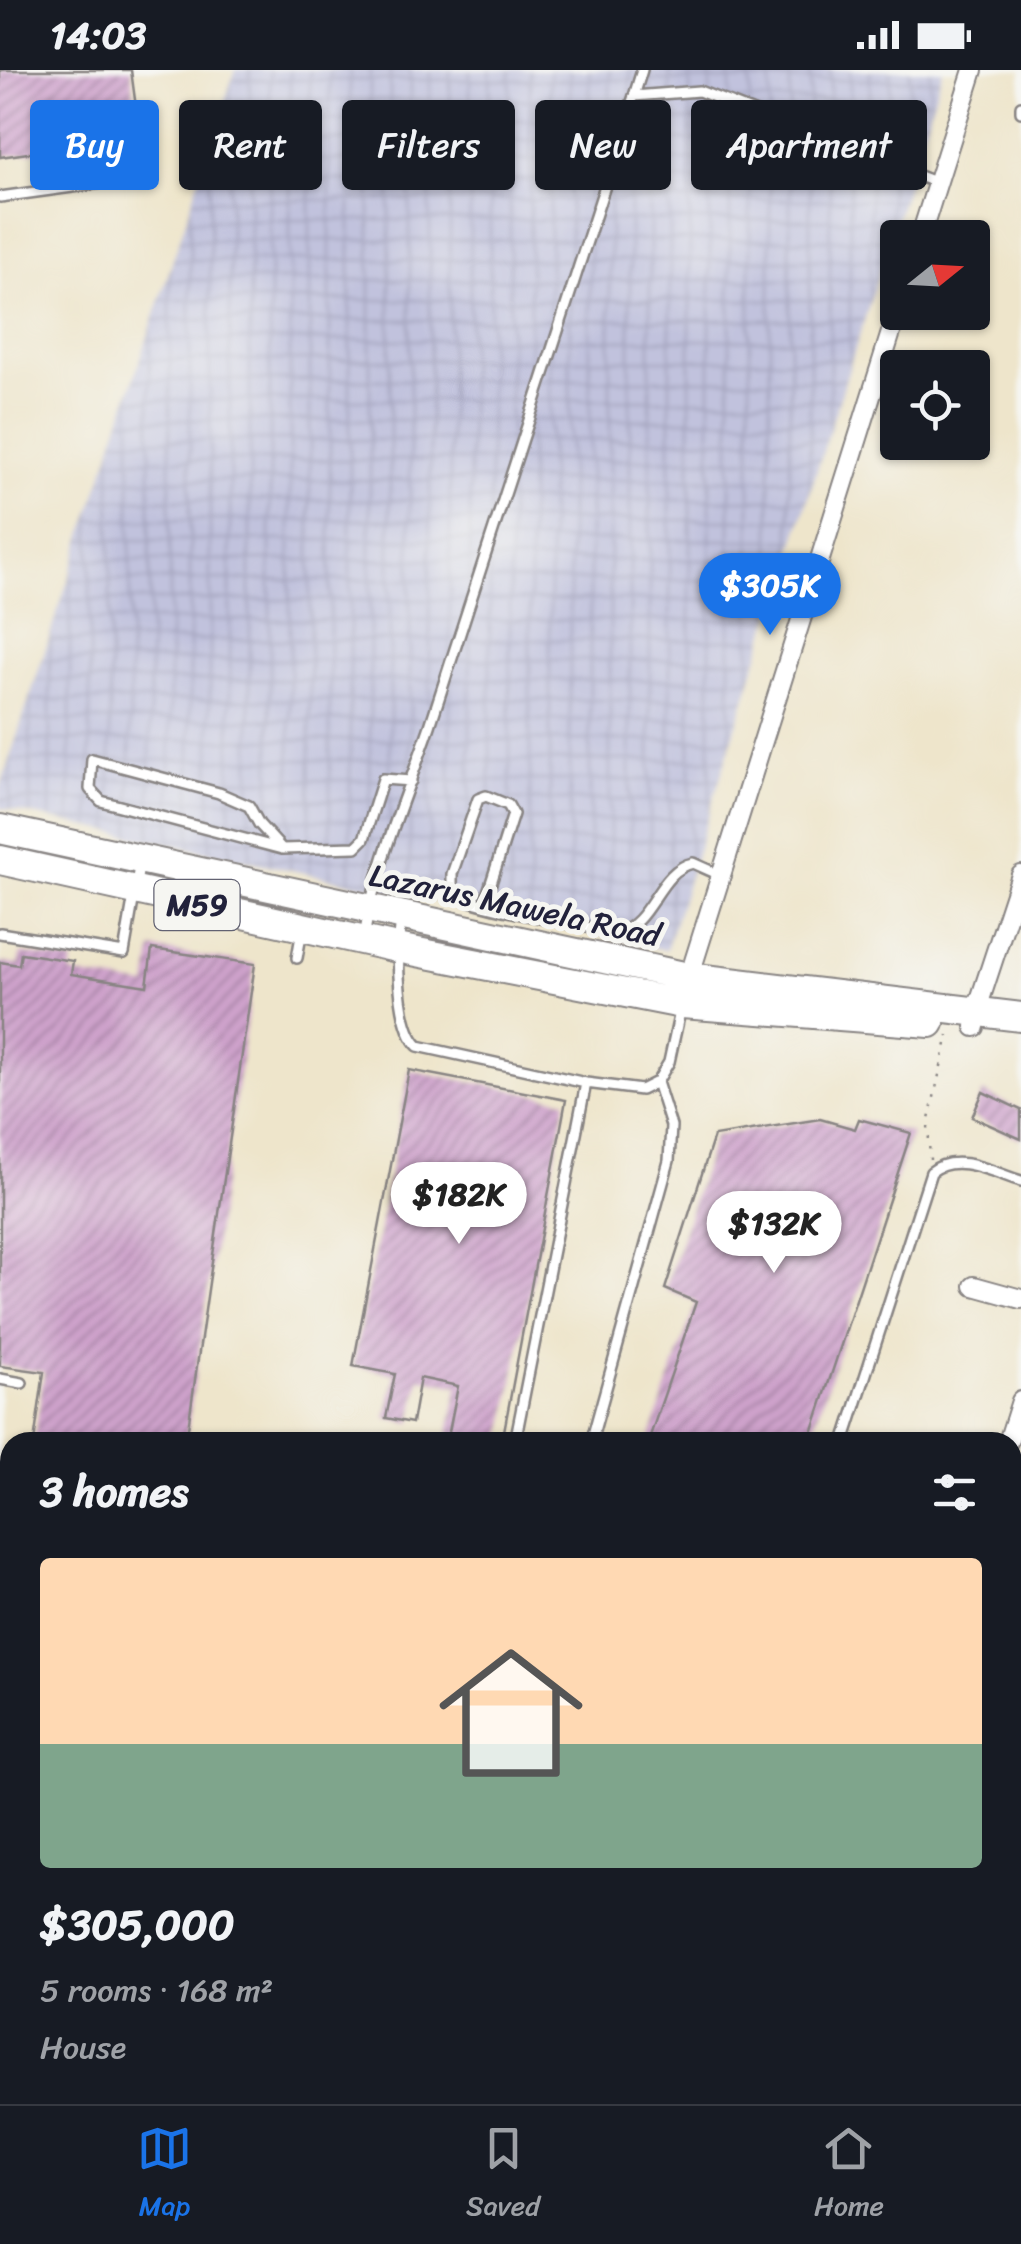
<!DOCTYPE html>
<html lang="en">
<head>
<meta charset="utf-8">
<style>
	body { margin:0; font-family:Sriracha,sans-serif; background:#242831; color:#f1f3f6; height:100vh; display:flex; flex-direction:column; font-size:38px; white-space:nowrap }
	* { box-sizing:border-box; margin:0 }
	p { font-size:32px; color:#9ea1a6 }
	.icon { flex:none; width:55px; height:55px; fill:none; stroke:currentColor; stroke-width:2; stroke-linecap:round; stroke-linejoin:round }
	.map { position:relative; flex:1; overflow:hidden }
	.sheet { position:absolute; left:0px; top:1362px; width:1022px; height:672px; display:flex; flex-direction:column; background:#171b24; border-radius:30px 30px 0 0; box-shadow:0 2px 8px #0004 }
	.sheet>* { flex:none }
	.banner { position:absolute; left:30px; top:30px; width:962px; height:90px; display:flex; gap:20px }
	.needle { width:65px; rotate:72deg }
	.buttons { position:absolute; left:880px; top:150px; display:grid; gap:20px }
	.buttons a { display:grid; place-items:center; width:110px; height:110px; border-radius:10px; background:#171b24; box-shadow:0 2px 8px #0004; font-size:50px }
	.price { position:absolute; translate:-50% -85px; padding:0 22px; border-radius:35px; background:#fff; color:#222; font-size:32px; line-height:65px; filter:drop-shadow(0 2px 5px #0008) }
	.price::after { content:''; position:absolute; left:50%; top:60px; width:30px; height:22px; margin-left:-15px; background:inherit; clip-path:polygon(0 0,100% 0,50% 100%) }
	.price.active { background:#1a73e8; color:#fff }
	ul { padding:0; list-style:none }
	li { display:grid; align-content:center; gap:20px; height:530px; padding:0 40px }
	li+li { border-top:2px solid #363941 }
	li span { display:grid; place-items:center; height:310px; border-radius:10px; color:#555 }
	li>.icon { margin-inline-start:auto }
	span .icon { width:180px; height:180px; fill:#fffc; stroke-width:1 }
	li b { font-size:42px }
	h2 { display:flex; justify-content:space-between; align-items:center; height:120px; padding:0 40px; font-size:42px }
	.pill { padding:0 35px; border-radius:10px; background:#171b24; box-shadow:0 2px 8px #0004; font-size:35px; line-height:90px }
	.pill.active { background:#1a73e8; color:#fff }
	.status { display:flex; justify-content:space-between; align-items:center; height:70px; padding:0 50px; background:#171b24; direction:ltr }
	.status svg { height:28px; fill:currentColor }
	.menu { display:flex; justify-content:space-around; align-items:center; height:140px; border-top:2px solid #363941; background:#171b24; font-size:28px; color:#9ea1a6 }
	.menu a { display:grid; justify-items:center; gap:5px }
	.menu .active { color:#1a73e8 }
	.map>svg:first-child { display:block }
	.industrial { fill:url(#industrial-grid) }
	.building { fill:url(#building-hatch) }
	.lines { fill:none; stroke-linecap:round; stroke-linejoin:round }
	.service-casing { stroke:#888483; stroke-width:14 }
	.minor-casing { stroke:#888483; stroke-width:22 }
	.primary-casing { stroke:#888483; stroke-width:32 }
	.path { stroke:#888483; stroke-width:2.5; stroke-dasharray:2.5 8; stroke-linecap:butt }
	.service { stroke:#fff; stroke-width:9 }
	.minor { stroke:#fff; stroke-width:18 }
	.primary { stroke:#fff; stroke-width:28 }
	.labels { text-anchor:middle; stroke-width:10; stroke-linejoin:round; paint-order:stroke }
	.shield { fill:#f6f6f2; stroke:#626272; stroke-width:2.5 }
	.shield-label { font-size:30px; font-weight:bold; fill:#22223b }
	.street-label { font-size:32px; fill:#22223b; stroke:#f6f6f2 }
</style>
</head>
<body>
<div class="status"><b>14:03</b><svg viewBox="0 0 49 12"><path d="M0 12V9h3v3zM5 12V6h3v6zM10 12V3h3v9zM15 12V0h3v12zM26 1h20v11H26zM47 4h2v5h-2z"/></svg></div>
<div class="map">
<svg width="1021" height="2034" viewBox="0 0 1021 2034">
	<defs>
		<pattern id="industrial-grid" width="8" height="8" patternUnits="userSpaceOnUse" patternTransform="scale(2.5)"><rect width="8" height="8" fill="#c1c2dd"/><path d="M0 4h8M4 0v8" fill="none" stroke="#a6a6bf"/></pattern>
		<pattern id="building-hatch" width="6" height="6" patternUnits="userSpaceOnUse" patternTransform="scale(2.5)"><rect width="6" height="6" fill="#cea2cb"/><path d="M-1 1l2-2M0 6l6-6M5 7l2-2" fill="none" stroke="#a784a6"/></pattern>
	</defs>
	<rect width="100%" height="100%" fill="#f6f6f2"/>
	<filter id="ink" filterUnits="userSpaceOnUse"><feTurbulence type="fractalNoise" baseFrequency=".01" numOctaves="2"/><feDisplacementMap in="SourceGraphic" scale="20" xChannelSelector="R" yChannelSelector="G"/><feConvolveMatrix kernelMatrix="1 2 1 2 8 2 1 2 1" color-interpolation-filters="sRGB"/></filter>
	<filter id="wash" filterUnits="userSpaceOnUse"><feTurbulence type="fractalNoise" baseFrequency=".0048" numOctaves="4" result="noise"/><feDisplacementMap in="SourceGraphic" scale="40" xChannelSelector="R" yChannelSelector="G"/><feGaussianBlur stdDeviation="2.25" result="paint"/><feColorMatrix in="noise" values="0 0 0 0 0 0 0 0 0 0 0 0 0 0 0 0 0 1.4 0 .05"/><feComposite in="paint" operator="in"/></filter>
	<g filter="url(#wash)">
		<rect width="100%" height="100%" fill="#eee5cb"/>
		<path class="industrial" d="M235,0H943L666,880L0,738V718Z"/>
		<g id="blocks">
			<path class="building" d="M0,0H131L140,67L0,87Z
				M152,879L255,894L186,1372H34L44,1302L0,1296V892L19,895L21,883L73,891L71,904L147,916Z
				M409,1000L566,1030L502,1372H447L458,1316L420,1308L412,1353L386,1348L395,1304L353,1296Z
				M983,1022L1021,1040V1069L972,1047Z
				M820,1049L855,1059L859,1049L911,1063L809,1372H648L696,1232L665,1219L714,1066Z"/>
		</g>
	</g>
	<g filter="url(#ink)">
		<use href="#blocks" fill-opacity="0" stroke="#888483" stroke-width="2.5"/>
		<g class="lines">
			<defs>
				<path id="service" d="M634,26L642,0
					M1021,36V42
					M0,127L138,108
					M282,779L259,754L249,736L219,723L92,689L90,719L101,731L282,779L356,777L364,769L383,709L411,711
					M484,835L513,744L508,735L486,726L478,729L452,804V823C466,836 589,857 617,863C652,854 658,800 693,793L720,805
					M401,852C396,880 397,956 418,976L586,1013L641,1020L657,1012L669,992L681,937
					M0,863L124,883L140,791
					M364,868C375,795 406,726 430,656L634,26L699,21L937,113
					M297,888L302,860
					M0,1309L22,1313
					M515,1372L586,1013
					M591,1372L669,1091L671,1056L657,1012
					M844,1372L931,1102C956,1081 994,1103 1021,1111
					M0,1850L10,1852
					M7,2001L10,1989
					M430,2025L441,2034
					M532,2034L534,2025"/>
				<path id="minor" d="M920,168L973,0
					M686,917L898,240
					M975,957L976,942L1021,805
					M974,1216L1021,1229
					M1008,1372L1021,1331
					M0,1813L10,1815
					M1012,1867L1021,1861
					M934,2025L939,2034"/>
				<path id="primary" d="M0,759L688,907L1021,947
					M0,790L397,878L682,934L930,953"/>
			</defs>
			<use href="#service" class="service-casing"/>
			<use href="#minor" class="minor-casing"/>
			<use href="#primary" class="primary-casing"/>
			<path class="path" d="M930,1090L928,1054L948,965"/>
			<use href="#service" class="service"/>
			<use href="#minor" class="minor"/>
			<use href="#primary" class="primary"/>
		</g>
	</g>
	<g class="labels">
		<rect class="shield" x="154.5" y="810" width="85" height="50" rx="8"/>
		<g class="shield-label">
			<text x="197" y="845">M59</text>
		</g>
		<g class="street-label">
			<text transform="translate(515 835) rotate(12)" y="11">Lazarus Mawela Road</text>
		</g>
	</g>
</svg>
<div class="buttons">
<a><svg class="needle" viewBox="-14 -14 28 28"><path d="M0-13l5 13h-10z" fill="#e53935"/><path d="M0 13l5-13h-10z" fill="#9ea1a6"/></svg></a>
<a><svg class="icon" aria-label="locate" viewBox="0 0 24 24"><circle cx="12" cy="12" r="6"/><path d="M12 2v4M12 18v4M2 12h4M18 12h4"/></svg></a>
</div>
<b class="price active" style="left:770px;top:568px">$305K</b>
<b class="price" style="left:459px;top:1177px">$182K</b>
<b class="price" style="left:774px;top:1206px">$132K</b>
<div class="banner">
<a class="pill active">Buy</a>
<a class="pill">Rent</a>
<a class="pill">Filters</a>
<a class="pill">New</a>
<a class="pill">Apartment</a>
</div>
<section class="sheet">
<h2>3 homes<svg class="icon" aria-label="filters" viewBox="0 0 24 24"><path d="M4 7h16M4 17h16"/><circle cx="9" cy="7" r="2"/><circle cx="15" cy="17" r="2"/></svg></h2>
<ul>
<li><span style="background:linear-gradient(#ffd9b3 60%,#7fa58c 0)"><svg class="icon" aria-label="home" viewBox="0 0 24 24"><path d="M3 11l9-7 9 7M6 9v11h12V9"/></svg></span><div><b>$305,000</b><p>5 rooms · 168 m²</p><p>House</p></div></li>
</ul>
</section>
</div>
<nav class="menu">
<a class="active"><svg class="icon" aria-label="map" viewBox="0 0 24 24"><path d="M3 6l6-2 6 2 6-2v14l-6 2-6-2-6 2zM9 4v14M15 6v14"/></svg>Map</a>
<a><svg class="icon" aria-label="saved" viewBox="0 0 24 24"><path d="M7 4h10v16l-5-4-5 4z"/></svg>Saved</a>
<a><svg class="icon" aria-label="home" viewBox="0 0 24 24"><path d="M3 11l9-7 9 7M6 9v11h12V9"/></svg>Home</a>
</nav>
</body>
</html>
